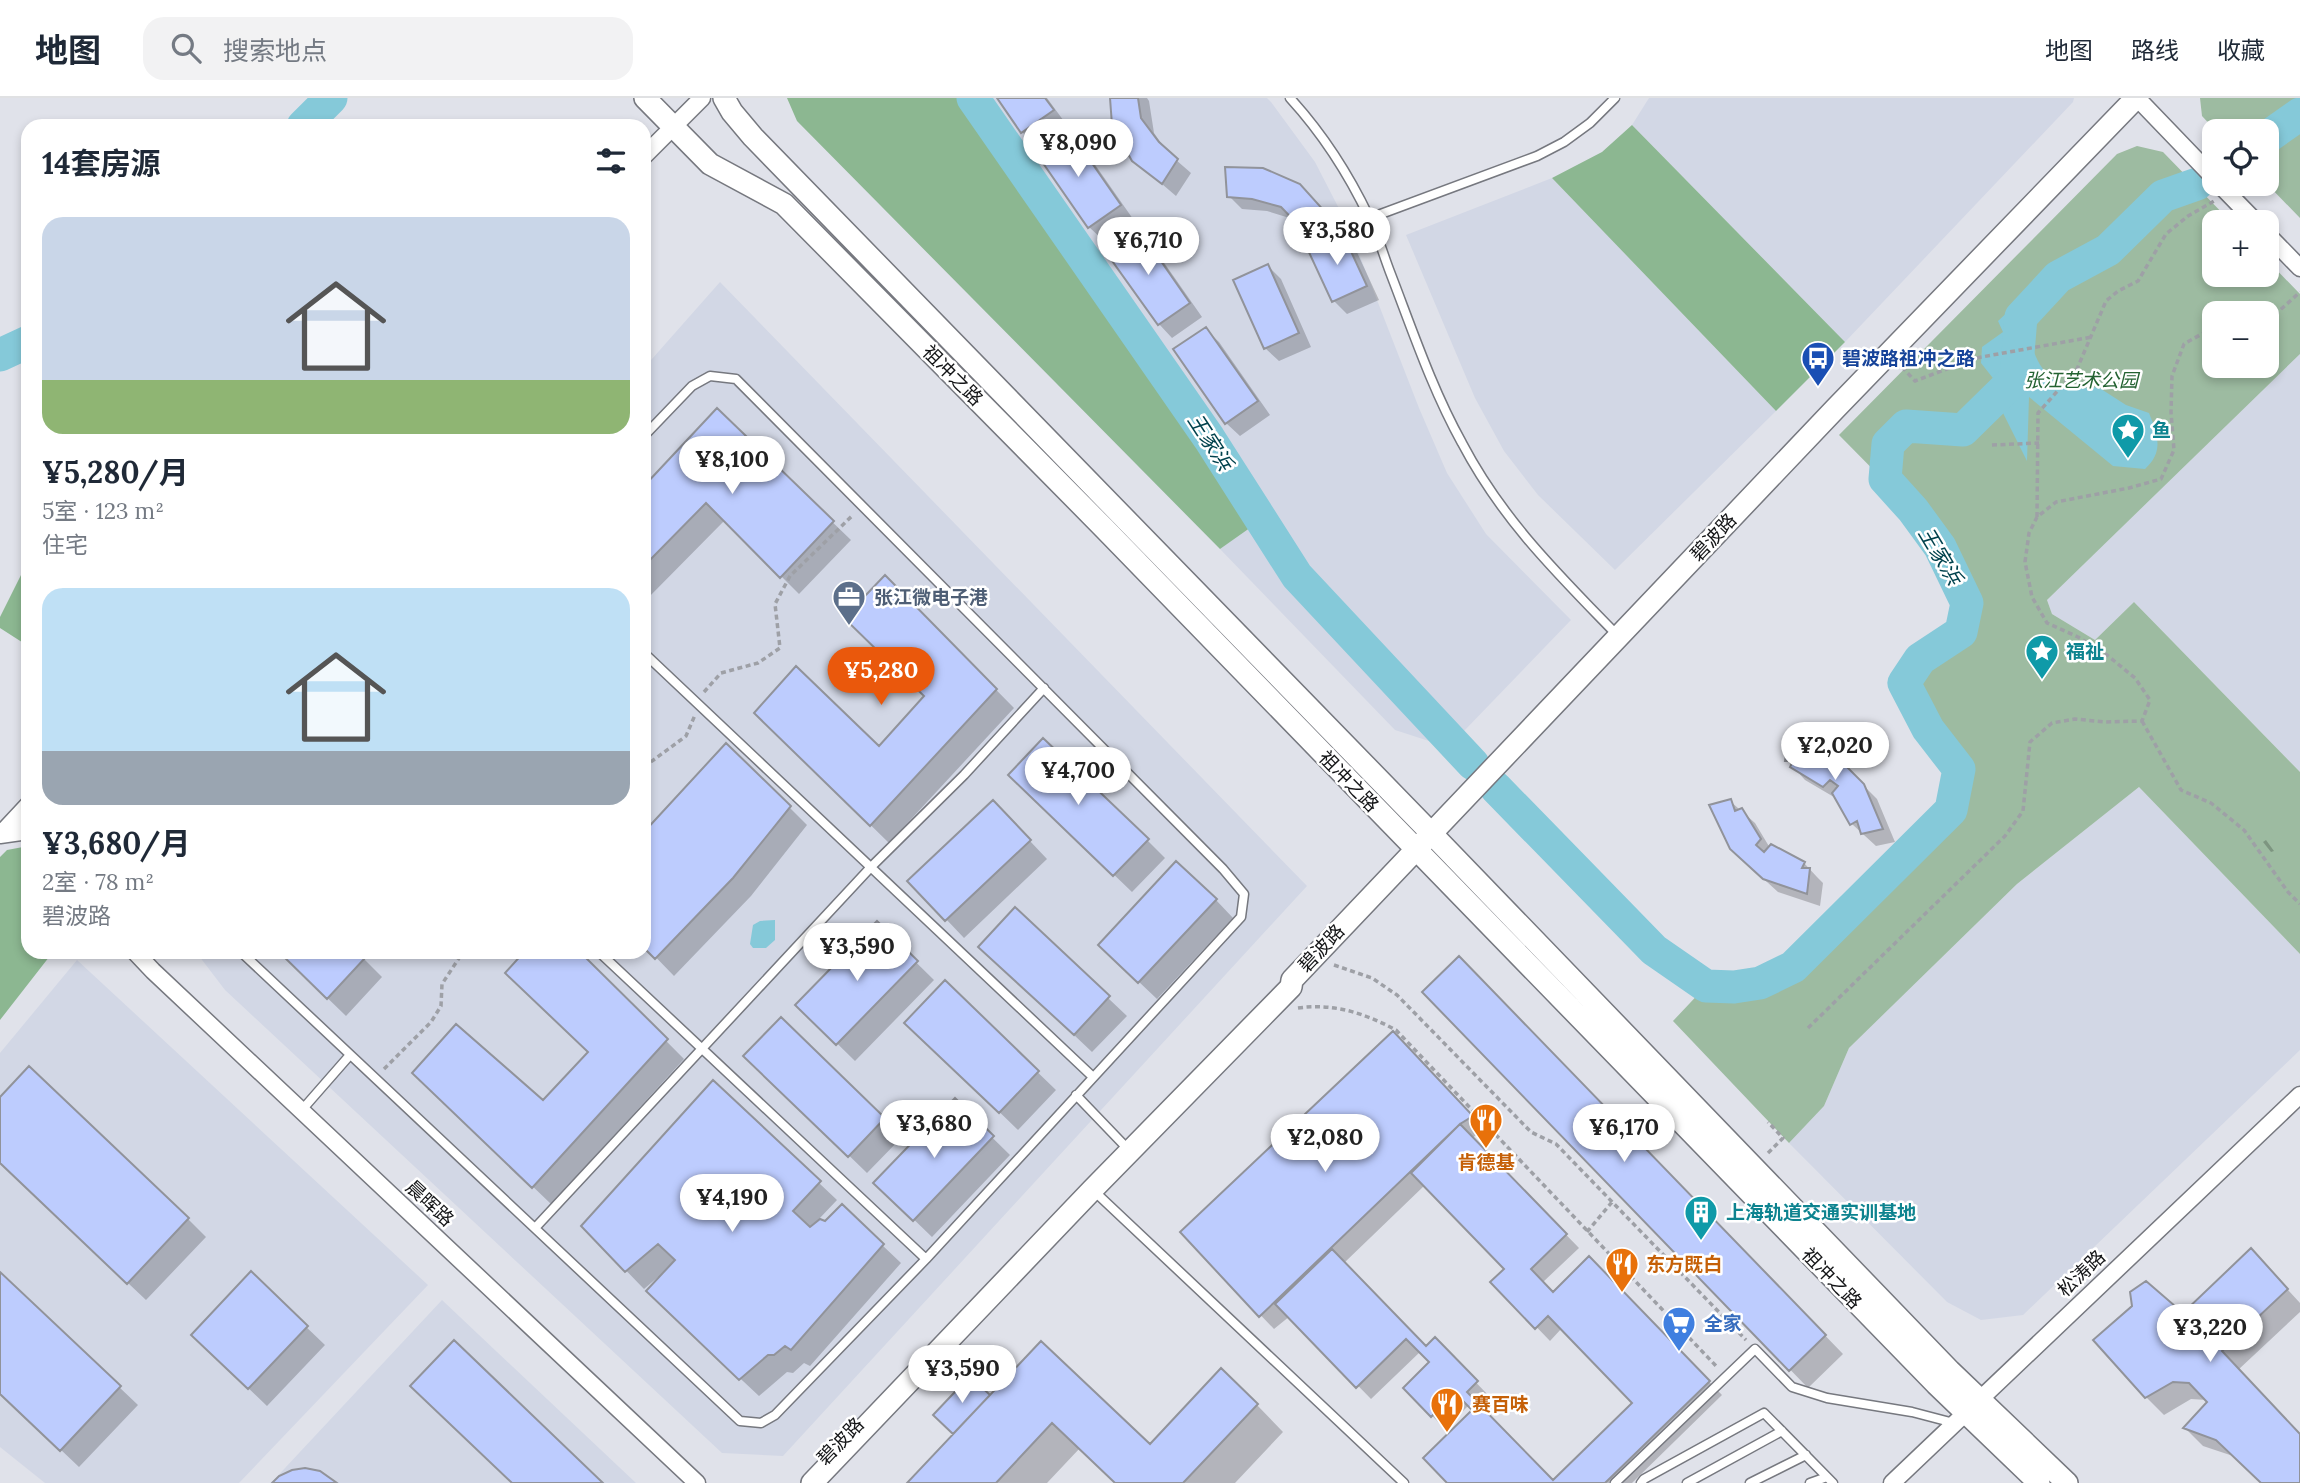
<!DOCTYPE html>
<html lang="zh">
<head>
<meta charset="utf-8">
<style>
	body { margin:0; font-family:Lora,"Noto Sans SC",serif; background:#f2f2f3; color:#1f2937; height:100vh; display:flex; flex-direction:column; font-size:26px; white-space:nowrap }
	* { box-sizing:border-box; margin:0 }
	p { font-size:23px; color:#747a83 }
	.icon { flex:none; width:38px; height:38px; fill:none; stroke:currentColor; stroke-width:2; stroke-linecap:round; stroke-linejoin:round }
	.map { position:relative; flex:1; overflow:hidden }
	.drawer { position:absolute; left:21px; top:21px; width:630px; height:840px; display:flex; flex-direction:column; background:#fff; border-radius:21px; box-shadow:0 4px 10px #0003 }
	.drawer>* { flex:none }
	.buttons { position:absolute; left:2202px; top:21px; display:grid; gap:14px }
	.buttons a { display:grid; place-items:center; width:77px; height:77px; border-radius:14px; background:#fff; box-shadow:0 4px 10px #0003; font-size:35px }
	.price { position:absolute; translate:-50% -60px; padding:0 16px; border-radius:24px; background:#fff; color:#222; font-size:23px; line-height:46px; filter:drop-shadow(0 2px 4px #0008) }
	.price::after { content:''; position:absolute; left:50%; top:42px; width:21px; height:16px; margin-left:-10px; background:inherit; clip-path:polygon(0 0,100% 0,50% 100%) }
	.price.selected { background:#ea580c; color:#fff }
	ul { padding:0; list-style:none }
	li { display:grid; align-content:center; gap:14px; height:371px; padding:0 21px }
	li span { display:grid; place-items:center; height:217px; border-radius:21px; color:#555 }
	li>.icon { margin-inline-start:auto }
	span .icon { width:126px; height:126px; fill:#fffc; stroke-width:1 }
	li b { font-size:30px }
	h2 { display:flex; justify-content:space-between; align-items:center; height:84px; padding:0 21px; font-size:30px }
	header { display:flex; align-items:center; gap:42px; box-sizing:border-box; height:98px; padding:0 35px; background:#fff; border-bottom:2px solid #e0e1e3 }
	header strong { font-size:33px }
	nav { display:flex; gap:38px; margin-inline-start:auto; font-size:24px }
	.search { width:490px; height:63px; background:#f2f2f3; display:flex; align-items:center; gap:18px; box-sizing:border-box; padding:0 24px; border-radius:21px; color:#747a83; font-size:26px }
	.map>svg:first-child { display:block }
	.built { fill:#d2d7e5 }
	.green { fill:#9dbba1; fill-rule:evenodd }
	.forest { fill:#8cb791 }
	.water { fill:#85c9d9 }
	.shadow { fill:#0003; fill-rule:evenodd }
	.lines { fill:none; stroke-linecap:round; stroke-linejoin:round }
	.river { stroke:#85c9d9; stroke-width:33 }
	.building { fill:#bdccfe; stroke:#91939a; stroke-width:2 }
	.lane-casing { stroke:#76787f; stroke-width:11 }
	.street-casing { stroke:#76787f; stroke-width:19 }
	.secondary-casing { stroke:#76787f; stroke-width:24 }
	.path { stroke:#9ea0a6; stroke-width:3.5; stroke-dasharray:5 3.5; stroke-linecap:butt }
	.lane { stroke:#fff; stroke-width:8 }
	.street { stroke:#fff; stroke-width:16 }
	.secondary { stroke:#fff; stroke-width:21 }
	.labels { text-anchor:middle; stroke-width:5; stroke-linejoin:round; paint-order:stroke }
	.transit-label { font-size:19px; font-weight:bold; fill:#164399; stroke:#fff; text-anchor:start }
	.street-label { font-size:19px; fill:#141517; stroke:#fff }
	.park-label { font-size:19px; font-style:italic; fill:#236231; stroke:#fff }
	.culture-label { font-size:19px; font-weight:bold; fill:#0d838f; stroke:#fff; text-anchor:start }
	.service-label { font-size:19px; font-weight:bold; fill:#4e5e75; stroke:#fff; text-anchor:start }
	.food-label { font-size:19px; font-weight:bold; fill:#c56008; stroke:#fff; text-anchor:start }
	.shop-label { font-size:19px; font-weight:bold; fill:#366cbe; stroke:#fff; text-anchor:start }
	.water-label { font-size:21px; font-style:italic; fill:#00424d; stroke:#fff }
</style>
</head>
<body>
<header>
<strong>地图</strong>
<div class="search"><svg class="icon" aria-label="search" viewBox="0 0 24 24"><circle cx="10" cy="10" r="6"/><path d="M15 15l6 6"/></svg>搜索地点</div>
<nav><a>地图</a><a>路线</a><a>收藏</a></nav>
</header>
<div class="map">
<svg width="2300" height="1385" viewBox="0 0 2300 1385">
	<rect width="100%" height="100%" fill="#e0e2ea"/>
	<path class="built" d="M989,0H1267L1271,4L1315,64L1349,130L1419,310L1447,375L1486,436L1571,522L1464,633L1432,644L1395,632L1220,451L1270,414Z
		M1649,0H2074L2073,4L1845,244L1632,27Z
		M1552,80L1776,313L1615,472L1538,397L1504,353L1475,300L1406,137Z
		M720,184L1307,788L783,1358L722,1355L225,892L196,854H644V270Z
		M2300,256V674L2134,504L2095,542L2052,516L2047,502Z
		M2139,689L2300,856V952L2023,1217L1981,1222L1947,1204L1789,1045L1824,1008L1849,950L2017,786Z
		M77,862L428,1187L239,1385H45L0,1349V955Z
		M442,1202L636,1385H271Z"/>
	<path class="green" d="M2200,0H2300V120L2266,85V33H2216L2202,18Z
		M2137,48L2163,54L2231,124H2214V177H2266V161L2300,196V256L2047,502L2052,516L2095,542L2134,504L2300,674V856L2139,689L2017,786L1849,950L1824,1008L1789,1045L1673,923L1706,888L1734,889L1760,885L1793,869L1951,712L1959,671L1928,631L1904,585L1920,561L1961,534L1967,505L1940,449L1913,412L1839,337L2117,56ZM2214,215H2266V268H2214Z"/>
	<path class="forest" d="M787,0H989L1271,415L1220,451L797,23Z
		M1632,27L1845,244L1776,313L1552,80L1602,54Z
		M28,463V548L0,530V519Z
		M23,749L28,750V854H53L0,922V759L7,752Z"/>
	<path class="water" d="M2029,194L2039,208C2036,212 2032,217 2031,222C2027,233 2030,244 2034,254C2045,284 2068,294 2098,289L2126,307L2149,315C2158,337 2164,354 2145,371L2113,368L2029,299L2027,363L2000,309L1996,284L1981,265L1982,249L2003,234L1998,223Z
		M775,822V842L766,850H753L750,846L753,827L760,823Z"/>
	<path class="shadow" d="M999,0H1047L1066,26L1036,47L1022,34Z
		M1111,0H1147L1149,3L1154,35L1168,55L1191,75L1176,98L1134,62Z
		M1069,35L1082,48L1133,121L1103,142L1089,129Z
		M1229,98L1313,102L1338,130L1320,145L1342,136L1355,150L1379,202L1347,216L1334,203L1320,147L1296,122L1267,113L1242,111Z
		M1138,132L1151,146L1202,219L1172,240L1159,226Z
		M1268,168L1281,181L1311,249L1279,263L1265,250Z
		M1205,231L1219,244L1270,317L1240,338L1226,325Z
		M717,313L851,442L799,496L725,422L646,502L644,500V391Z
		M885,479L1014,610L889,745L756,615L879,650L926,598Z
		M1832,656L1877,701L1895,744L1876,748L1852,726L1839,702L1805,682L1787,662Z
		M1029,695L1147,742L1165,760L1132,794Z
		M1730,703L1755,725L1770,750L1804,765L1817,779L1823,785L1820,808L1778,794L1745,764Z
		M789,709L807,727L751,798L674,878L644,847V736Z
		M1010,722L1047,761L964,840L910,783Z
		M2266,742L2274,753L2271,754L2263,744Z
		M1216,802L1233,820L1157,901L1118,864Z
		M1015,812L1127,918L1092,954L999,866Z
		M877,826L934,882L855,963L798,907Z
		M280,854H357L382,879L346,918Z
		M527,854H578L684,961L551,1106L433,993L543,1005L590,954Z
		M1477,878L1843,1256L1808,1290L1425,894Z
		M945,885L1056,992L1018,1032L925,942Z
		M781,921L902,1039L867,1075L764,975Z
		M1406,949L1484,1032L1472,1040L1579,1150L1542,1185L1553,1196L1589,1161L1722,1297L1632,1385H1450L1474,1312L1469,1307L1445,1331L1405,1290L1432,1264L1421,1253L1371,1301L1290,1218L1274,1231L1182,1135ZM1425,1087L1506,1171L1493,1184L1550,1243L1562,1230L1634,1305L1553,1385L1479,1308L1489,1298L1435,1242L1426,1250L1344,1165Z
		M0,1002L188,1121L206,1139L146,1202L0,1064Z
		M955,1003L1010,1057L932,1139L876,1085Z
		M819,1085L837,1102L818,1122L825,1126L842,1109L901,1165L810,1268L804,1265L793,1275L787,1274L759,1298L666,1211L658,1179L644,1191L583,1128Z
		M2269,1171L2300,1205V1214L2238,1272L2300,1337V1385H2263L2236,1359L2203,1348L2185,1330L2209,1304L2207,1302L2191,1301L2164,1317L2146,1299L2183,1217Z
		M0,1176L138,1307L79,1369L0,1294Z
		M251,1176L325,1247L267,1308L211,1254Z
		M971,1280L990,1299L1150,1348L1257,1307L1283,1334L1235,1385H1116L1080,1350L1047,1385H909L956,1336L936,1317Z"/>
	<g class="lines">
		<path class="river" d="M973,0L1209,340L1297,478L1473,666
			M303,28L331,0
			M2266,40L2300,16
			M0,257L28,244
			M1496,690L1654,852L1706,888L1734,889L1760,885L1793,869L1951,712L1959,671L1928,631L1904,585L1920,561L1961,534L1967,505L1940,449L1913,412L1885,381L1888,346L1906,328L1963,332L2016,280L2021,219L2058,179L2108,152L2163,98L2197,86"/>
	</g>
	<path class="building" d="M997,0H1045L1054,12L1021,35Z
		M1110,0H1138L1141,20L1159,44L1178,61L1162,86L1132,63L1112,27Z
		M1069,32L1121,107L1088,130L1036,55Z
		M1225,69L1263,70L1300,86L1327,116L1304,133L1281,109L1252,101L1227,99Z
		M1138,130L1190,205L1158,227L1105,153Z
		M1342,134L1367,188L1332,204L1307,150Z
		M1268,166L1299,235L1264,251L1233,182Z
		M1206,229L1258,303L1225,326L1173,251Z
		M717,310L834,423L780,480L706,405L644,468V388Z
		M885,477L997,591L870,728L754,615L796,568L879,648L924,598L844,520Z
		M1789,638L1833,655L1864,686L1883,731L1861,736L1857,723L1850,727L1832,695L1838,688L1830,682L1823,689L1790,669L1793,663H1785Z
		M1043,640L1149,741L1113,778L1008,677Z
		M726,645L791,708L733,780L655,861L644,850V734Z
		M1731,701L1735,713L1742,710L1761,741L1756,747L1764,754L1771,746L1805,764L1802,770H1810L1807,796L1763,781L1730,751L1709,707Z
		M993,702L1031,742L945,823L907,783Z
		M1176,763L1217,801L1138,885L1098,847Z
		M1015,809L1110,898L1074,937L978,849Z
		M877,823L918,863L836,947L795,907Z
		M279,854H359L365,860L327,901Z
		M524,854H580L668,941L532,1090L412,975L456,926L543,1002L588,954L505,875Z
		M1459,858L1826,1237L1789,1273L1422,894Z
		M945,882L1039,973L999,1015L904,925Z
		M781,919L885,1020L848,1059L743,958Z
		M1393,933L1473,1018L1460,1026L1259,1219L1180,1134Z
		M29,968L189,1120L127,1186L0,1065V999Z
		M713,982L821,1083L793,1113L810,1129L820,1121L825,1123L842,1106L884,1146L791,1252L785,1248L774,1257H768L739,1282L646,1193L675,1162L658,1146L625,1174L581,1128Z
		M955,1000L994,1038L913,1123L873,1085Z
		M1460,1026L1567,1136L1531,1171L1553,1194L1589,1158L1710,1283L1605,1385H1447L1423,1360L1472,1312L1455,1295L1431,1319L1403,1290L1429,1264L1406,1241L1356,1290L1275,1206L1332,1151L1426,1248L1435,1239L1478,1283L1467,1294L1553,1382L1632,1305L1548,1218L1535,1231L1490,1184L1504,1171L1411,1075Z
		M2251,1150L2288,1191L2222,1253L2300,1336V1385H2261L2216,1342L2183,1330L2207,1304L2189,1285L2173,1284L2145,1300L2093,1242L2132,1208L2130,1194L2146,1183L2183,1215Z
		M251,1173L308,1228L248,1291L191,1237Z
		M0,1174L121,1288L60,1353L0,1296Z
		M454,1242L603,1385H512L410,1288Z
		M1041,1243L1150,1346L1221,1270L1258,1306L1183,1385H1115L1052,1325L996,1385H907Z
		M970,1278L990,1297L953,1336L933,1317Z
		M305,1370L320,1373L337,1385H272L279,1378L292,1372Z"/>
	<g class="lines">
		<defs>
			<path id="lane" d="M1290,0C1322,35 1349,77 1369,119C1378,137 1383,156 1390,174C1412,231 1432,291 1462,345C1503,423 1558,476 1618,538
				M1370,120L1537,58L1564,44L1590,25L1615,0
				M644,555L1093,979
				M241,854L740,1323L761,1325L775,1317L926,1161L1241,819L1244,796L1223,771L736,281L710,278L692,288L644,338
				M599,854L926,1161
				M1076,997L1124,1047
				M301,1013L350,957
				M1094,1093L1404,1385
				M535,1130L871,769L964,677L1044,590
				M1615,1385L1755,1251L1792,1289L1827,1300L1912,1314L1954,1325
				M1641,1385L1644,1381L1764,1315L1833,1385
				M1687,1385L1782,1333
				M1750,1385L1806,1357
				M1810,1385L1827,1379"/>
			<path id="street" d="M2137,0L2214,80
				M644,58L702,0
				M2219,86L2256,124
				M2266,135L2300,170
				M0,737L28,707
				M0,737L28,733
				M135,854L153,873L697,1385
				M1892,1385L2300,997"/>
			<path id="secondary" d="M645,0L710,66L784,106L1105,431L1936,1286L2039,1385
				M724,0L732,14L753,39L1430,734L1950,1273L2067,1385
				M812,1385L1092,1092L1291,889L1292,882L1835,311L2136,0"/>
		</defs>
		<use href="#lane" class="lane-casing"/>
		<use href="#street" class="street-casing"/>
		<use href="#secondary" class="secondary-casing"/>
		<path class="path" d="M2266,219L2278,214L2300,194
			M1902,269L1915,283L1976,260L2092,239
			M1992,347L2039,345
			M2037,419L2038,315L2077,271L2106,203L2118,193L2138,183L2166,136L2188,118L2214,103
			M704,594L721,575L758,565L780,550L775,506L790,478L853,417
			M2142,623L2181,692L2211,705L2244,732L2288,794L2300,806
			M644,669L686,638L695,617
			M1334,867L1372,880L1397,897L1531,1034L1556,1046L1746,1242
			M1298,910C1334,905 1364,915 1396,932L1718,1270
			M1808,930L2005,738L2023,713L2030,644L2052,625L2075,621L2105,624L2142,623L2150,602L2135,580L2107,557L2078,539L2047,525L2032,499L2025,464L2029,435L2037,419L2056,404L2129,390L2161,381L2174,352L2171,314L2172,278L2184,246L2214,229
			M384,971L431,924L441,908L442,886L463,854
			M1768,1055L1783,1040L1768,1024
			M1587,1134L1612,1104"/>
		<use href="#lane" class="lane"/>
		<use href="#street" class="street"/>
		<use href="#secondary" class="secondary"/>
	</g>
	<defs>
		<symbol id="bus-pin" viewBox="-11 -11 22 30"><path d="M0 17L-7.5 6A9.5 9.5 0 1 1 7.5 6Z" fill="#1a4fb4" stroke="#fff"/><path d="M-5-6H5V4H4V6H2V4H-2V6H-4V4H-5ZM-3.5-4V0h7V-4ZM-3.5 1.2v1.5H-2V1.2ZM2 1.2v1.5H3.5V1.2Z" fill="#fff"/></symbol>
		<symbol id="sight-pin" viewBox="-11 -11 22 30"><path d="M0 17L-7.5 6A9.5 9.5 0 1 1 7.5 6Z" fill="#0f9aa8" stroke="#fff"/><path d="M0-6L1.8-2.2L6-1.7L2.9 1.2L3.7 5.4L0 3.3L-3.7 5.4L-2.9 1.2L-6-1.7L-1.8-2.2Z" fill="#fff"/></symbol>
		<symbol id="office-pin" viewBox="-11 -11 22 30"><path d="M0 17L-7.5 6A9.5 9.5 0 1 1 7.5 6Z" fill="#5c6f8a" stroke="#fff"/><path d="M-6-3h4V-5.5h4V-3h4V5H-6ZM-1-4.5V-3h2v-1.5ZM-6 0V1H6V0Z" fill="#fff"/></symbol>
		<symbol id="restaurant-pin" viewBox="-11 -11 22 30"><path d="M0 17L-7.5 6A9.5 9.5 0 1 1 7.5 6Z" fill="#e8710a" stroke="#fff"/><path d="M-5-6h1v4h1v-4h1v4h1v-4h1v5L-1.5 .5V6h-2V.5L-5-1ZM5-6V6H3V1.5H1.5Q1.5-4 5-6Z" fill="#fff"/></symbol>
		<symbol id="building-pin" viewBox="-11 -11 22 30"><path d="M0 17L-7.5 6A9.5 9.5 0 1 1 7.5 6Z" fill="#0f9aa8" stroke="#fff"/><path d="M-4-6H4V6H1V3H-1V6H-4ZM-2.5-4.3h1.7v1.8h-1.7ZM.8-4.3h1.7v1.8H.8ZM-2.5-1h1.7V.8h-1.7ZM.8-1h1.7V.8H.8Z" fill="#fff"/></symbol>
		<symbol id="supermarket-pin" viewBox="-11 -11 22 30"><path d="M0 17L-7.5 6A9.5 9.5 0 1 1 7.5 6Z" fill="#3f7fe0" stroke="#fff"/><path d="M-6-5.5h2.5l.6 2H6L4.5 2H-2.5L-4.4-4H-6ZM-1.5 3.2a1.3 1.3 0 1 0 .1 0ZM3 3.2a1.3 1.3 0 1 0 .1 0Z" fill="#fff"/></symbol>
	</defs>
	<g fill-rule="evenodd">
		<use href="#bus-pin" x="1799" y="241" width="38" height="52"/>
		<use href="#sight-pin" x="2109" y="313" width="38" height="52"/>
		<use href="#office-pin" x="830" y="480" width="38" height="52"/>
		<use href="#sight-pin" x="2023" y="534" width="38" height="52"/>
		<use href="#restaurant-pin" x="1467" y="1003" width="38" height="52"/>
		<use href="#building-pin" x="1682" y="1095" width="38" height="52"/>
		<use href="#restaurant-pin" x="1603" y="1147" width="38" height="52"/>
		<use href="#supermarket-pin" x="1660" y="1206" width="38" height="52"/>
		<use href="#restaurant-pin" x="1428" y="1287" width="38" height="52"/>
	</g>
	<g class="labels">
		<g class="transit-label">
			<text x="1842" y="267">碧波路祖冲之路</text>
		</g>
		<g class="street-label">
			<text transform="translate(953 277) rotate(45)" y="7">祖冲之路</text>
			<text transform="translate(1713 439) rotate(-47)" y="7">碧波路</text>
			<text transform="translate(1349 683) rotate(46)" y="7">祖冲之路</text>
			<text transform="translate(1321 850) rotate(-47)" y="7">碧波路</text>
			<text transform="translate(430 1105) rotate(43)" y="7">晨晖路</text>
			<text transform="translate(2081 1175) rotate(-44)" y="7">松涛路</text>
			<text transform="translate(1832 1180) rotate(46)" y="7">祖冲之路</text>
			<text transform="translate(840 1343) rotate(-46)" y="7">碧波路</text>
		</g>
		<g class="park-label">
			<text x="2081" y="289">张江艺术公园</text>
		</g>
		<g class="culture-label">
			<text x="2152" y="339">鱼</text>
			<text x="2066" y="560">福祉</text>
			<text x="1726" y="1121">上海轨道交通实训基地</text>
		</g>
		<g class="service-label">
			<text x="874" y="506">张江微电子港</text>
		</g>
		<g class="food-label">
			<text x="1486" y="1071" text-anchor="middle">肯德基</text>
			<text x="1646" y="1173">东方既白</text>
			<text x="1472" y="1313">赛百味</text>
		</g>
		<g class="shop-label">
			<text x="1704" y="1232">全家</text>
		</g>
		<g class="water-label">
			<text transform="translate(1210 344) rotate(57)" y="7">王家浜</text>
			<text transform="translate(1940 458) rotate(59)" y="7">王家浜</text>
		</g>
	</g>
</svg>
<div class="buttons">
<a><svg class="icon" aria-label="locate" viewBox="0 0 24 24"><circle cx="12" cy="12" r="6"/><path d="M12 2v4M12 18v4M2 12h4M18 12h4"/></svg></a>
<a>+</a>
<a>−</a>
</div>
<b class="price" style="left:1078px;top:81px">¥8,090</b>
<b class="price" style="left:1337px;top:169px">¥3,580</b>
<b class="price" style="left:1148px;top:179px">¥6,710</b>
<b class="price" style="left:732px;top:398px">¥8,100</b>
<b class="price selected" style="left:881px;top:609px">¥5,280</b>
<b class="price" style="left:1835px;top:684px">¥2,020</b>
<b class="price" style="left:1078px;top:709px">¥4,700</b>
<b class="price" style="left:857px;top:885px">¥3,590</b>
<b class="price" style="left:934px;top:1062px">¥3,680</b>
<b class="price" style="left:1624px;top:1066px">¥6,170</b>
<b class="price" style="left:1325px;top:1076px">¥2,080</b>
<b class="price" style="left:732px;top:1136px">¥4,190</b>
<b class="price" style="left:2210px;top:1266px">¥3,220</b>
<b class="price" style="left:962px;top:1307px">¥3,590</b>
<section class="drawer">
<h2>14套房源<svg class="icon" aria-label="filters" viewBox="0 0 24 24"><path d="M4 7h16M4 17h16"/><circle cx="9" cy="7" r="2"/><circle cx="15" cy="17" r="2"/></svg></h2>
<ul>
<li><span style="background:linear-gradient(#c9d6e8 75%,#8fb573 0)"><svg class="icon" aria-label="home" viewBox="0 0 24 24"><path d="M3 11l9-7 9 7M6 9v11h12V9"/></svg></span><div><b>¥5,280/月</b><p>5室 · 123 m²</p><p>住宅</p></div></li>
<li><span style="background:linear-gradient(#bfe0f5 75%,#9aa5b1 0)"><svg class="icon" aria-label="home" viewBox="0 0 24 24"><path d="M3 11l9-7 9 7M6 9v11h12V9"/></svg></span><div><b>¥3,680/月</b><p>2室 · 78 m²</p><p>碧波路</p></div></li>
</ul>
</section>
</div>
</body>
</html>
